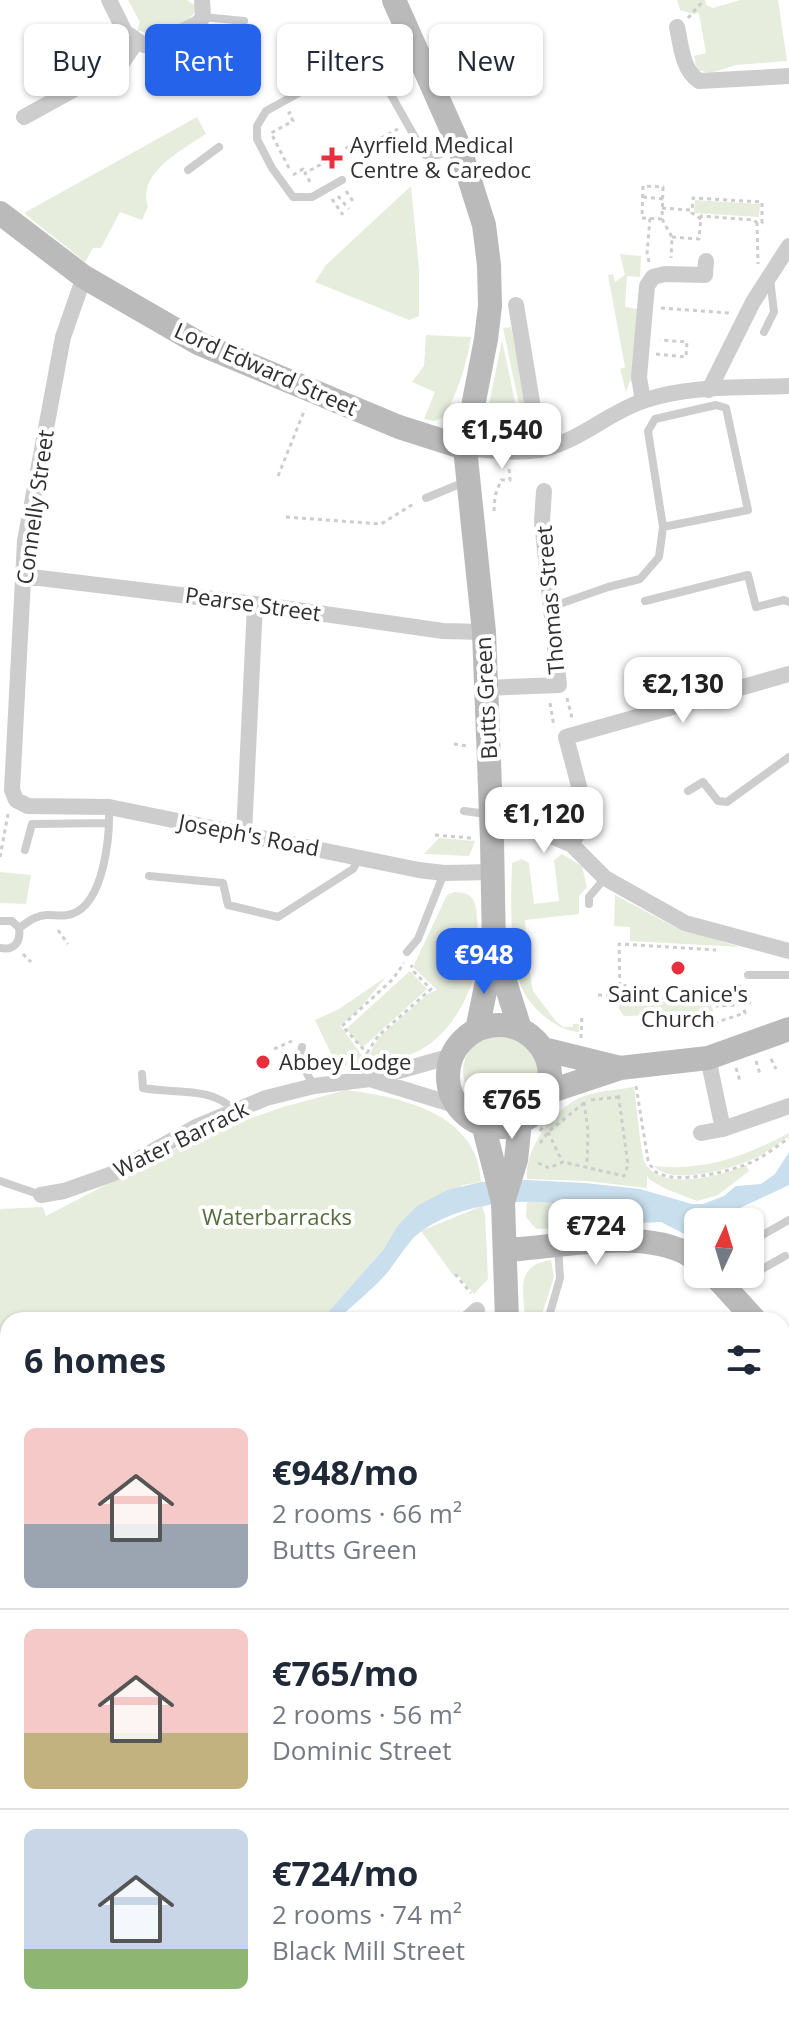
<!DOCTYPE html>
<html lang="en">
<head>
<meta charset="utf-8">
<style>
	body { margin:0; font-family:"Open Sans",sans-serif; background:#f6f6f7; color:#1f2937; height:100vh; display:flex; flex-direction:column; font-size:30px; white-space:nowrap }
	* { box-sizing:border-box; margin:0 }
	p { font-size:26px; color:#747a83 }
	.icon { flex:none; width:44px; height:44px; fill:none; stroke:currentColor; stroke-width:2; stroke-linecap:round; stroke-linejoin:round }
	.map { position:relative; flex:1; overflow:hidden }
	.details { position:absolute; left:0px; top:1312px; width:790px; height:712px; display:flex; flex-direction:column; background:#fff; border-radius:24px 24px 0 0; box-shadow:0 2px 6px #0004 }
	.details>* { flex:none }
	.hud { position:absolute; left:24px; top:24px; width:742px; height:72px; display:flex; gap:16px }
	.needle { width:52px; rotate:4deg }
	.controls { position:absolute; left:684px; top:1208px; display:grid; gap:16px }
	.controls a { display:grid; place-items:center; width:80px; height:80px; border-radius:12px; background:#fff; box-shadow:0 2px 6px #0004; font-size:40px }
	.price { position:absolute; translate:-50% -68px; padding:0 18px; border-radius:16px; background:#fff; color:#222; font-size:26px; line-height:52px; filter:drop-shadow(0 2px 4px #0008) }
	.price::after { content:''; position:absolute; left:50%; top:48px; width:24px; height:18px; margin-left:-12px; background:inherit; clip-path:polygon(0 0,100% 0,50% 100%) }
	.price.active { background:#2563eb; color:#fff }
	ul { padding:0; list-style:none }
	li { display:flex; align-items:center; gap:24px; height:200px; padding:0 24px }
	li+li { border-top:2px solid #e0e1e3 }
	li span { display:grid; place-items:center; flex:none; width:224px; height:160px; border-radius:12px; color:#555 }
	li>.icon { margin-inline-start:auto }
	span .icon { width:96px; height:96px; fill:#fffc; stroke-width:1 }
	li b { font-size:34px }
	h2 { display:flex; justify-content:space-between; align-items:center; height:96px; padding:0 24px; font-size:34px }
	.pill { padding:0 28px; border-radius:12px; background:#fff; box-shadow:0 2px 6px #0004; font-size:28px; line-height:72px }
	.pill.active { background:#2563eb; color:#fff }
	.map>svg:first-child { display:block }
	.green { fill:#e6eddd }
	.water { fill:#c9dfed }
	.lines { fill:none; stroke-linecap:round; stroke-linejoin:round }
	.path { stroke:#cdcdcd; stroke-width:3; stroke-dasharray:4 4; stroke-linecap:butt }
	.lane { stroke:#cdcdcd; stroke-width:8 }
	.street { stroke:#cdcdcd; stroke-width:16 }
	.secondary { stroke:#bababa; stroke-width:24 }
	.poi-dot { fill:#e92f3d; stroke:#fff; stroke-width:3 }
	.labels { text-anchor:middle; stroke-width:8; stroke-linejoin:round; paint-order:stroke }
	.poi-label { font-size:22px; fill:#303030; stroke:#fff; text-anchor:start }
	.street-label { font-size:22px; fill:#303030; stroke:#fff }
	.park-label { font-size:22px; fill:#536d3b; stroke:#fff }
</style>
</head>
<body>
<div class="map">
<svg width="789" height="2024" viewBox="0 0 789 2024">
	<rect width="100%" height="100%" fill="#fff"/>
	<path class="green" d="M128,0H187L199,8L188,20L154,36L137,30L140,22Z
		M677,0H705L706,5L713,8L740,0H778L787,61L736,65L711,73L697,70L694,56L706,53L699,13L693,14L680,10Z
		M371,29H384L390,46L374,44L373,53L356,49L338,57L336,54L344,50L355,37Z
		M197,117L206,134C183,149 136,174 148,206L142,220L120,212L101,248H93L85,262L24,213Z
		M411,186L419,269V316L409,320L315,282L326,265Z
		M695,200L760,204L759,217L694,213Z
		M620,254L641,256L640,277L627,276L625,307L638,309L634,378L629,383L626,392L620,369L625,367L608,275L613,274L615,282L625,275Z
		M511,327L531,424L525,433L503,328Z
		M426,335L471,337C466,366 458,393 443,418L434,421L424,419L435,392L412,382L424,366Z
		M502,340L522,435C513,438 505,433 497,429L489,405Z
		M439,838L475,841L469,856L424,854Z
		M562,854L582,866L587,887L579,896V914L525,920L529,968L533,991L555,1020L563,1027H573V1024H579V1032C557,1031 530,1008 522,988C509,957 511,896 512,863L522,859L529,863L534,904L559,901L554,860Z
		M0,872L31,875L26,904L0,903Z
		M455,892C461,893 467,892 472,898C482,910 477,973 470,988C462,1009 449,1029 431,1043C405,1063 369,1064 337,1066L315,1020L339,1009L386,977L356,1013L340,1025L363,1057L369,1055L379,1037L429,993L437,990L413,967L447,895Z
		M615,895L675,927L740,947L630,941V927L614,926Z
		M410,971L427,989L362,1048L346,1029Z
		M619,999L711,1004L714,1013L624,1016L619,1009Z
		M463 1071a38 38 0 1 1 76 0a38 38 0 1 1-76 0Z
		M634,1087C636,1100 641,1156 645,1163C660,1192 722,1176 746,1165L749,1171L718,1195L697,1201L666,1189L650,1180L647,1176V1188L586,1181L527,1179C524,1150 552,1111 579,1098C594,1091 617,1090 634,1087Z
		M346,1090C401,1097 478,1113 481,1182L463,1185L398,1225L383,1250L321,1320H8V1464L0,1455V1209L43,1207L46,1216L196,1138L283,1107Z
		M789,1133V1136C780,1142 772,1149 763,1154C741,1167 672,1188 654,1166C704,1172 745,1156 789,1133Z
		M593,1196L617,1224L613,1221L568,1222L564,1228L536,1229L526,1217L527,1202Z
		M482,1206L485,1215L488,1279L474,1294L456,1273L453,1275L421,1231Z
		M551,1260L554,1277L540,1320H525C524,1290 514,1266 551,1260Z
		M789,1779V1876L785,1878L782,1874V1781Z
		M8,1942V2016L303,2017H281V2024H0V1947Z"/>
	<path class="water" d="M789,1152V1185L710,1222H698V1237L694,1239L661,1222L617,1224L613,1221C596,1221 579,1206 561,1204C516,1198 461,1204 423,1230C408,1240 398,1260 387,1273C372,1290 354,1304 337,1320H321L383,1250L398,1225L417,1206L447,1190L481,1182L526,1180L585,1183L640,1189L692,1204H703L724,1196L736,1186L761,1184L775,1174Z"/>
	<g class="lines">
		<path class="path" d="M688,18L704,0
			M289,168L271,133L293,121L289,113L291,112
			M293,175L303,169L305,173
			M310,182L305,173L331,159L350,154L346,146L351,144L355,152L398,129
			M346,191L355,204
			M338,196L349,209
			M643,197L663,199
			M332,199L343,215
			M662,208L690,210
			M662,219L642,218L643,186L663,187L662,219L672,237L671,258
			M701,219L692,213L693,198L762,202V223H757L758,264
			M672,237L699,239L701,216L754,220L757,223
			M649,262L647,254L650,218
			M661,308L729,313
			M656,354L686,357L687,342L660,340
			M278,476L305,409
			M494,511L495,496L501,480H510L509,469
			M286,517L381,524L415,503
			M567,698L572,718
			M550,703L554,727
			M454,744L467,746
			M435,835L471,838
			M0,857L8,814
			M58,930L68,944
			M23,954L31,962
			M620,994L619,944L716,950
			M598,995L715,1001L717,1006L738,1005L745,992
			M625,995V984
			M715,1001L735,1000L740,985
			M714,1023L745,1013L742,1003L751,1002L741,985
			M581,1038L582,1014
			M274,1049L292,1041
			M367,1053L378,1036L431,989L414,972L411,965
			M771,1059L776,1069
			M756,1061L760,1074
			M366,1064L367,1053L342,1026L393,979L404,963
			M736,1068L740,1081
			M636,1086L648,1160C651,1166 653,1172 660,1174C682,1184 731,1171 752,1162C765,1156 777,1146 789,1138
			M591,1100L618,1097
			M584,1102L588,1130L587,1166
			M540,1131L555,1112
			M548,1132L562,1161
			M540,1143L548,1132L584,1103
			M538,1163L549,1168L563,1162L624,1176L628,1165L618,1092
			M455,1274L471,1293
			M782,1390L789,1384
			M783,1802L789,1829
			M782,1877L789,1864"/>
		<path class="lane" d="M203,17L244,21
			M415,52L381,69L386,86L425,155H438L455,148
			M188,170L219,147
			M342,180L312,197H293L272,168L257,139V126L266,111L353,63L375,65L381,69
			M764,332L774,312L770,279
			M426,498L467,481
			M645,601L748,575L756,607L784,600L789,602
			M551,607L608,587L640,579L659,557L663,527L648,431L655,419L716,405L726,408L748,510L663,527
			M688,791L703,782L718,801L727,802L789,757
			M464,811L487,814
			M25,850L32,824L109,823
			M149,876L223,883L228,905L278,917L353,869L359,858
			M589,904V897L605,878
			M0,921H12L19,928
			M19,928C28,922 36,915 47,915C56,915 64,917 72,914C104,903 110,837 109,807
			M0,948C15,951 21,941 19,928
			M407,952L418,939L444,873
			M748,975H789
			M302,1047C299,1061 306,1074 314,1085
			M142,1074L143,1088C174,1094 211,1086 234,1110
			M0,1181L41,1195
			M750,1242L789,1220
			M731,1287L785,1256
			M548,1320L560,1278L558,1247
			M0,1705L8,1714
			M0,1808L8,1820
			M0,1941L8,1935
			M310,2016L312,2024
			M600,2016L602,2024"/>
		<path class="street" d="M109,0L125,32L144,45H156L198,23L203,17L202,0
			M677,27C681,45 682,70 699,81L789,76
			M24,117L122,63L136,42
			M84,277L63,337L25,541L12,790L16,800L28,806L109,807L419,870L444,873L493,872
			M516,305L540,450
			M709,390L753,302L789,246
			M643,401L639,377L647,286L653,277L665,274L705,275L706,261
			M465,448C489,450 514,454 538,450C576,444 607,413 643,401C688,385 742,388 789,386
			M23,576L255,604L443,631L484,632
			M486,688L559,685L542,521L544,491
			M491,815L526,825L572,845L605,878L685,923L789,951
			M244,834L255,604
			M572,845L583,821L585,809L566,737L789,674
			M708,1058L723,1129
			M370,1079L458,1106
			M701,1133L723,1129L789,1106
			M41,1195L64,1191L112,1174L196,1127L266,1098L314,1086L370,1079L452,1056
			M466,1320L477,1310
			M0,1478L2,1493L1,1510
			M782,1766L789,1765
			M0,1769L8,1762"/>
		<path class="secondary" d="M394,0L459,146L484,225L489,265L490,306L486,339L465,448L484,632L492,839L494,948L477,1030
			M0,213L84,277L200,344L399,427L465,448
			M495,950L520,1029
			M448 1076a51 51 0 1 1 102 0a51 51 0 1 1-102 0Z
			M543,1049L620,1068
			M548,1092L620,1068L708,1058L789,1029
			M483,1124L503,1202L507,1320
			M503,1202L516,1160L520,1122
			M505,1250C559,1248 654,1224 698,1261
			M713,1274L755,1320
			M782,1349L789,1358
			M0,1542H8
			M782,1909L789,1906
			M455,2024V2016
			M542,2024L558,2016"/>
	</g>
	<g class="poi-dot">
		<path d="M328 146h8v8h8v8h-8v8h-8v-8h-8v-8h8z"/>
		<circle cx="678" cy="968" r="8"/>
		<circle cx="263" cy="1062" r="8"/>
	</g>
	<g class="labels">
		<g class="poi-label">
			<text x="350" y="153">Ayrfield Medical<tspan x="350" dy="25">Centre &amp; Caredoc</tspan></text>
			<text x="678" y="1002" text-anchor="middle">Saint Canice's<tspan x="678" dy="25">Church</tspan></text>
			<text x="279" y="1070">Abbey Lodge</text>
		</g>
		<g class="street-label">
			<text transform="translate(266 369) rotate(24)" y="8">Lord Edward Street</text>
			<text transform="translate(35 507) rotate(-82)" y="8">Connelly Street</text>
			<text transform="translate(550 600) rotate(-95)" y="8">Thomas Street</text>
			<text transform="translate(253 604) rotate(8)" y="8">Pearse Street</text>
			<text transform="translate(486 698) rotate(-93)" y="8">Butts Green</text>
			<text transform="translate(249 835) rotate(11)" y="8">Joseph's Road</text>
			<text transform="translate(181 1139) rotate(-26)" y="8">Water Barrack</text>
		</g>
		<g class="park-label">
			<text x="277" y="1225">Waterbarracks</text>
		</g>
	</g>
</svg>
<div class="controls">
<a><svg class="needle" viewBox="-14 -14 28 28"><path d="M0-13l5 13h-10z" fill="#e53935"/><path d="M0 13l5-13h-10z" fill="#747a83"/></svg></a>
</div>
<b class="price" style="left:502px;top:471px">€1,540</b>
<b class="price" style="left:683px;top:725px">€2,130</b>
<b class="price" style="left:544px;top:855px">€1,120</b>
<b class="price active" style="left:484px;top:996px">€948</b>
<b class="price" style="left:512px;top:1141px">€765</b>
<b class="price" style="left:596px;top:1267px">€724</b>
<div class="hud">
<a class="pill">Buy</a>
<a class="pill active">Rent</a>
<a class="pill">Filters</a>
<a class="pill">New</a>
</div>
<section class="details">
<h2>6 homes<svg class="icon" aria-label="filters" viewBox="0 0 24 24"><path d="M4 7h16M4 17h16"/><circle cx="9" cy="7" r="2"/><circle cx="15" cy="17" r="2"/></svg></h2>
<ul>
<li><span style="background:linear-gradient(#f6c9c9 60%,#9aa5b1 0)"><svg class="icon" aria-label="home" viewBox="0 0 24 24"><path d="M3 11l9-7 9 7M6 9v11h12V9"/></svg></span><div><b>€948/mo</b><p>2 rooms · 66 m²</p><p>Butts Green</p></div></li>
<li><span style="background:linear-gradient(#f6c9c9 65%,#c2b280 0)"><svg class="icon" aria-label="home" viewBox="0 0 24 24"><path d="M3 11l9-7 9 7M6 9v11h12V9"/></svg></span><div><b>€765/mo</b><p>2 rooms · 56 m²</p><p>Dominic Street</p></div></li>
<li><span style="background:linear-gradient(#c9d6e8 75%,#8fb573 0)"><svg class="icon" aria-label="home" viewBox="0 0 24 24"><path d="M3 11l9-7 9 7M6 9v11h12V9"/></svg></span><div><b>€724/mo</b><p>2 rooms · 74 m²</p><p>Black Mill Street</p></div></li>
</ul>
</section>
</div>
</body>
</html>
